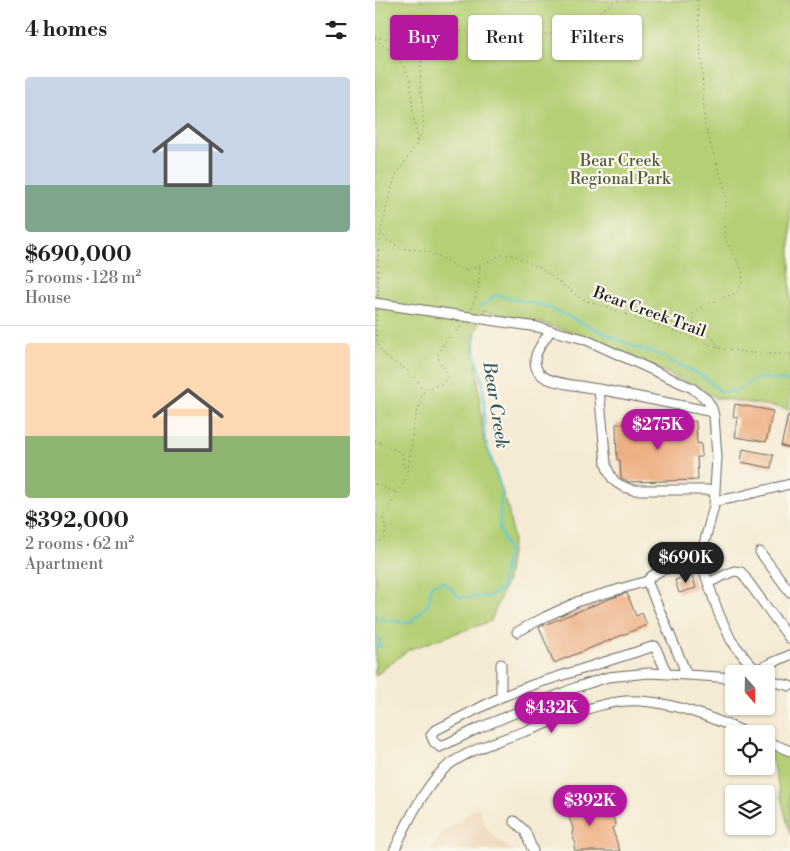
<!DOCTYPE html>
<html lang="en">
<head>
<meta charset="utf-8">
<style>
	body { margin:0; font-family:"Libre Bodoni",serif; background:#f2f2f2; color:#202124; height:100vh; display:flex; flex-direction:column; font-size:19px; white-space:nowrap }
	* { box-sizing:border-box; margin:0 }
	p { font-size:16px; color:#757577 }
	.icon { flex:none; width:28px; height:28px; fill:none; stroke:currentColor; stroke-width:2; stroke-linecap:round; stroke-linejoin:round }
	.map { position:relative; flex:1; overflow:hidden }
	.sheet { display:flex; flex-direction:column; background:#fff; width:375px }
	.sheet>* { flex:none }
	.guide { position:absolute; left:15px; top:15px; width:325px; height:45px; display:flex; gap:10px }
	.needle { width:32px; rotate:160deg }
	.buttons { position:absolute; left:350px; top:665px; display:grid; gap:10px }
	.buttons a { display:grid; place-items:center; width:50px; height:50px; border-radius:5px; background:#fff; box-shadow:0 1px 4px #0004; font-size:25px }
	.price { position:absolute; translate:-50% -42px; padding:0 11px; border-radius:18px; background:#b5179e; color:#fff; font-size:16px; line-height:32px; filter:drop-shadow(0 1px 2px #0008) }
	.price::after { content:''; position:absolute; left:50%; top:30px; width:15px; height:11px; margin-left:-8px; background:inherit; clip-path:polygon(0 0,100% 0,50% 100%) }
	.price.current { background:#222; color:#fff }
	ul { padding:0; list-style:none }
	li { display:grid; align-content:center; gap:10px; height:265px; padding:0 25px }
	li+li { border-top:1px solid #e0e0e0 }
	li span { display:grid; place-items:center; height:155px; border-radius:5px; color:#555 }
	li>.icon { margin-inline-start:auto }
	span .icon { width:90px; height:90px; fill:#fffc; stroke-width:1 }
	li b { font-size:21px }
	h2 { display:flex; justify-content:space-between; align-items:center; height:60px; padding:0 25px; font-size:21px }
	.chip { padding:0 18px; border-radius:5px; background:#fff; box-shadow:0 1px 4px #0004; font-size:18px; line-height:45px }
	.chip.current { background:#b5179e; color:#fff }
	main { display:flex; flex:1; min-height:0 }
	.map>svg:first-child { display:block }
	.built { fill:#edd7bb }
	.green { fill:#b4cf75; stroke:#687648 }
	.lines { fill:none; stroke-linecap:round; stroke-linejoin:round }
	.stream { stroke:#5cc8d3; stroke-width:2 }
	.building { fill:#edae82 }
	.minor-casing { stroke:#68645c; stroke-width:11 }
	.path { stroke:#68645c; stroke-width:1; stroke-dasharray:1 4; stroke-linecap:butt }
	.minor { stroke:#fff; stroke-width:9 }
	.labels { text-anchor:middle; stroke-width:4.5; stroke-linejoin:round; paint-order:stroke }
	.park-label { font-size:16px; fill:#515b3b; stroke:#fbf7ec }
	.street-label { font-size:16px; fill:#1c1c1c; stroke:#fbf7ec }
	.water-label { font-size:18px; font-style:italic; fill:#32585c; stroke:#fbf7ec }
</style>
</head>
<body>
<main>
<section class="sheet">
<h2>4 homes<svg class="icon" aria-label="filters" viewBox="0 0 24 24"><path d="M4 7h16M4 17h16"/><circle cx="9" cy="7" r="2"/><circle cx="15" cy="17" r="2"/></svg></h2>
<ul>
<li><span style="background:linear-gradient(#c9d6e8 70%,#7fa58c 0)"><svg class="icon" aria-label="home" viewBox="0 0 24 24"><path d="M3 11l9-7 9 7M6 9v11h12V9"/></svg></span><div><b>$690,000</b><p>5 rooms · 128 m²</p><p>House</p></div></li>
<li><span style="background:linear-gradient(#ffd9b3 60%,#8fb573 0)"><svg class="icon" aria-label="home" viewBox="0 0 24 24"><path d="M3 11l9-7 9 7M6 9v11h12V9"/></svg></span><div><b>$392,000</b><p>2 rooms · 62 m²</p><p>Apartment</p></div></li>
</ul>
</section>
<div class="map">
<svg width="415" height="851" viewBox="0 0 415 851">
	<rect width="100%" height="100%" fill="#fbf7ec"/>
	<filter id="ink" filterUnits="userSpaceOnUse"><feTurbulence type="fractalNoise" baseFrequency=".02" numOctaves="2"/><feDisplacementMap in="SourceGraphic" scale="10" xChannelSelector="R" yChannelSelector="G"/><feConvolveMatrix kernelMatrix="1 2 1 2 8 2 1 2 1" color-interpolation-filters="sRGB"/></filter>
	<filter id="wash" filterUnits="userSpaceOnUse"><feTurbulence type="fractalNoise" baseFrequency=".0096" numOctaves="4" result="noise"/><feDisplacementMap in="SourceGraphic" scale="20" xChannelSelector="R" yChannelSelector="G"/><feGaussianBlur stdDeviation="1.12" result="paint"/><feColorMatrix in="noise" values="0 0 0 0 0 0 0 0 0 0 0 0 0 0 0 0 0 1.4 0 .05"/><feComposite in="paint" operator="in"/></filter>
	<g filter="url(#wash)">
		<rect width="100%" height="100%" fill="#f5ead3"/>
		<path class="built" d="M103,806L112,830L125,842L140,851H55L66,834Z"/>
		<path class="green" d="M8,0H415V409L341,398L314,383L211,336L170,324L109,311L99,336L108,437L133,507L138,539L132,580L116,621L33,650L0,676V3Z
			M392,741L415,751V834Z"/>
		<g class="lines">
			<path class="stream" d="M105,307L121,295L170,306L262,348L278,352L329,377L346,392L361,391L382,378L413,381L415,383
				M0,622L3,619L35,623L54,603L56,585L70,582L85,598L114,596L126,590L133,550L124,529L127,490L110,440L108,384L98,347L101,332
				M0,635L4,638L6,647L0,646"/>
		</g>
		<g id="blocks">
			<path class="building" d="M360,404L398,411L391,442L360,437L363,418L358,417Z
				M413,415H415V448L406,446Z
				M321,421L322,444L326,443L327,457H322L323,480L254,482L246,478L245,460H242L241,424Z
				M368,449L398,455L396,468L366,462Z
				M317,575L321,588L304,593L300,580Z
				M252,593L261,616L267,613L272,625L179,663L164,627L234,599Z
				M201,788L212,819L236,811L241,826L237,828L245,851H200L199,845L201,844L197,835L198,828L191,810L194,809L188,793Z"/>
		</g>
	</g>
	<g filter="url(#ink)">
		<use href="#blocks" fill-opacity="0" stroke="#68645c" stroke-width="1"/>
		<g class="lines">
			<defs>
				<path id="minor" d="M0,303L162,327L209,339L317,388L332,400L337,408L339,416L342,457L339,506L329,544L328,560L330,574L344,614L356,640L370,658L385,674
					M175,331C171,338 164,346 161,355C155,379 181,382 197,385C206,386 215,388 224,389
					M338,412L224,389L231,464C236,481 241,485 258,490H340
					M340,501L358,498L415,484
					M385,552L415,592
					M328,560C311,564 282,567 272,581L312,675L359,678
					M333,583L359,571L366,572L415,639
					M142,632L170,617L204,601L272,581
					M381,670L415,655
					M292,674L280,646L160,684L126,697L59,731L56,735L59,742L65,747L104,728L202,687L233,677L274,673L312,675
					M391,680L415,686
					M126,697V664
					M391,741L415,751
					M139,821L150,831L158,851
					M19,851C31,825 47,791 68,770C87,751 134,737 160,728C193,716 232,698 266,701C302,703 342,720 375,734"/>
			</defs>
			<use href="#minor" class="minor-casing"/>
			<path class="path" d="M243,0L213,19L201,25L178,33L162,36L73,30L66,31L58,35L52,40L47,57L45,81L49,126L43,141L20,177L14,197L6,232L12,240L25,248L51,251L72,260L83,268L88,270L105,265L127,255H139L165,268L207,299L312,335L343,348L385,354H415
				M322,0L325,39L330,126L348,184L351,197L349,231L350,239L368,271L367,283L362,292L326,307L318,314V322L340,340L343,348
				M0,37L34,42L51,40
				M0,39L19,54L28,65L35,79L38,114L43,141
				M3,296V251L6,233
				M97,308L104,284L105,266
				M2,310C1,320 0,332 2,342C6,359 25,364 37,374C41,378 45,385 49,390
				M0,347L2,343
				M0,440L28,454L27,465L33,469
				M0,484L22,493
				M0,543L9,539L11,530L8,518L31,478L37,446L38,426L49,390L68,383L72,378C72,369 67,367 64,360C58,348 81,333 88,324"/>
			<use href="#minor" class="minor"/>
		</g>
	</g>
	<g class="labels">
		<g class="park-label">
			<text x="245" y="166">Bear Creek<tspan x="245" dy="18">Regional Park</tspan></text>
		</g>
		<g class="street-label">
			<text transform="translate(275 311) rotate(20)" y="6">Bear Creek Trail</text>
		</g>
		<g class="water-label">
			<text transform="translate(121 405) rotate(81)" y="6">Bear Creek</text>
		</g>
	</g>
</svg>
<div class="buttons">
<a><svg class="needle" viewBox="-14 -14 28 28"><path d="M0-13l5 13h-10z" fill="#e53935"/><path d="M0 13l5-13h-10z" fill="#757577"/></svg></a>
<a><svg class="icon" aria-label="locate" viewBox="0 0 24 24"><circle cx="12" cy="12" r="6"/><path d="M12 2v4M12 18v4M2 12h4M18 12h4"/></svg></a>
<a><svg class="icon" aria-label="layers" viewBox="0 0 24 24"><path d="M12 4l9 5-9 5-9-5zM3 14l9 5 9-5"/></svg></a>
</div>
<b class="price" style="left:283px;top:451px">$275K</b>
<b class="price current" style="left:311px;top:584px">$690K</b>
<b class="price" style="left:177px;top:734px">$432K</b>
<b class="price" style="left:215px;top:827px">$392K</b>
<div class="guide">
<a class="chip current">Buy</a>
<a class="chip">Rent</a>
<a class="chip">Filters</a>
</div>
</div>
</main>
</body>
</html>
